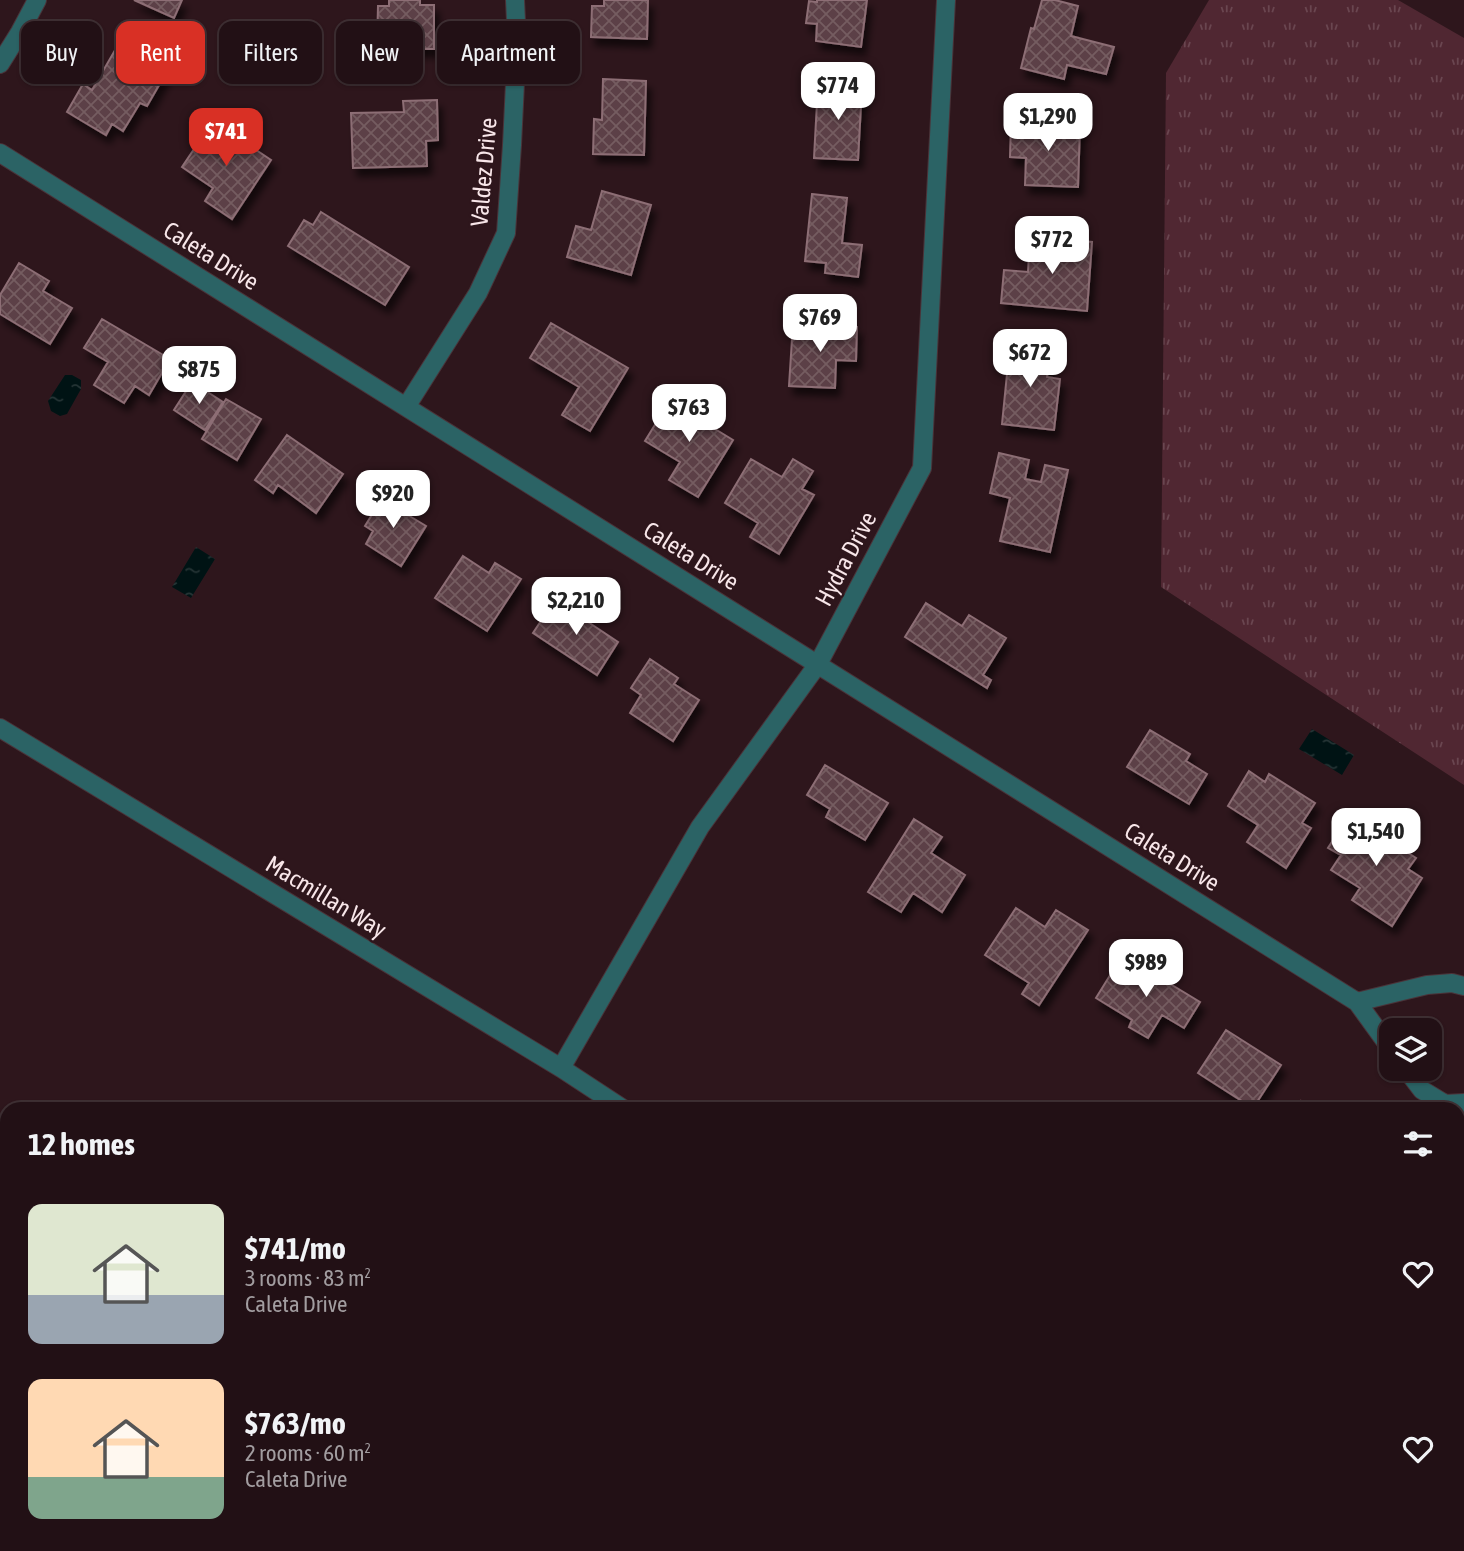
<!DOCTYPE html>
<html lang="en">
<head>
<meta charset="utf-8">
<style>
	body { margin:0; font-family:"Asap Condensed",sans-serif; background:#2a191e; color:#f1f3f6; height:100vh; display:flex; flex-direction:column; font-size:26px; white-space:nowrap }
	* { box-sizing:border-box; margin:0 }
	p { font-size:23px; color:#a29da0 }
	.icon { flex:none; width:38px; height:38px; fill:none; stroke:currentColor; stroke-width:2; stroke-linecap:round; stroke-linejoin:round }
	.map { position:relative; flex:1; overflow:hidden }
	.details { position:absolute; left:0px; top:1102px; width:1465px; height:450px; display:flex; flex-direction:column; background:#221015; border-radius:21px 21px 0 0; box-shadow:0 2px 5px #0004,0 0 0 2px #3f3034 }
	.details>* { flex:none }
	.banner { position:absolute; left:21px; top:21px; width:700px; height:63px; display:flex; gap:14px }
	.tools { position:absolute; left:1379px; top:1018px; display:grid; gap:14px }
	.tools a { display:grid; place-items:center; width:63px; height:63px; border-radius:14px; background:#221015; box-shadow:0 2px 5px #0004,0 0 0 2px #3f3034; font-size:35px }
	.price { position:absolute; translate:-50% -60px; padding:0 16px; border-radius:14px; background:#fff; color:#222; font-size:23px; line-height:46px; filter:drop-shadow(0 2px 4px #0008) }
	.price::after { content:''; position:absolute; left:50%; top:42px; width:21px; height:16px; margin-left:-10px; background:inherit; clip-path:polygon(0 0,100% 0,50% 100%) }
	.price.active { background:#d93025; color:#fff }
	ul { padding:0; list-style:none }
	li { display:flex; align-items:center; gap:21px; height:175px; padding:0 28px }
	li span { display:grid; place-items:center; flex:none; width:196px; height:140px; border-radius:14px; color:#555 }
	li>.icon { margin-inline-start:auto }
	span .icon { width:84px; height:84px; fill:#fffc; stroke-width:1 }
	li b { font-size:30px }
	h2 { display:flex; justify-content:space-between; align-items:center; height:84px; padding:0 28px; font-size:30px }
	.tag { padding:0 24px; border-radius:14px; background:#221015; box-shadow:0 2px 5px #0004,0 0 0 2px #3f3034; font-size:24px; line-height:63px }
	.tag.active { background:#d93025; color:#fff }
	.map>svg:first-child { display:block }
	.park { fill:url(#park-tufts) }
	.water { fill:url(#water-ripples) }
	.building { fill:url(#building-cross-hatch); stroke:#8d6e75; stroke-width:2; filter:url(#shadow) }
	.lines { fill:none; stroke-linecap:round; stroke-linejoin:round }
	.street-casing { stroke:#4a3339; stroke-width:20 }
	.street { stroke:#2b6365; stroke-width:18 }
	.labels { text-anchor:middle; stroke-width:5; stroke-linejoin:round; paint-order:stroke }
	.street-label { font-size:24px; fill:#f8e6e9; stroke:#2e161c }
</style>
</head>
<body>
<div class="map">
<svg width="1464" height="1551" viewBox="0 0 1464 1551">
	<defs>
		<pattern id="park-tufts" width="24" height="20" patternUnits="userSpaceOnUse" patternTransform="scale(1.75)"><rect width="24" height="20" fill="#502732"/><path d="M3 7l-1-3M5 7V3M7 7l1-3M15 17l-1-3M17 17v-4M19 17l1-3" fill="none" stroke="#6a4650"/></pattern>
		<pattern id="water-ripples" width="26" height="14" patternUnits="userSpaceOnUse" patternTransform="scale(1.75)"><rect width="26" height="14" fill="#001314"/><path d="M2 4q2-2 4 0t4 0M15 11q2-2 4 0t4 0" fill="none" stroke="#263536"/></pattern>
		<pattern id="building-cross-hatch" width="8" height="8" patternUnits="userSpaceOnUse" patternTransform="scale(1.75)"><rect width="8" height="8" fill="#5c4046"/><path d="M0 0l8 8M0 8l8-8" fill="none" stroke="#745c61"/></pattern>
		<filter id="shadow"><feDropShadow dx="4.5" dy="8" stdDeviation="3.5" flood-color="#0009"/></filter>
	</defs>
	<rect width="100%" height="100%" fill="#2e161c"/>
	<path class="park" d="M1209,0H1398L1464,38V785L1161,587L1166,73Z"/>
	<path class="water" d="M65,375H72L81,380V389L67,414L60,416L51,411L48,401Z
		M196,547L215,559L191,598L172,587Z
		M1312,729L1354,755L1342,775L1299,749Z"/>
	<path class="building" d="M134,0H182L174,18Z
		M389,0H420V5H434V49H377L378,6H389Z
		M604,0H648L647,39L591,37L592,6H604Z
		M817,0H867L861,47L816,41L817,24L806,23L809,1L817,2Z
		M1042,0H1055L1078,6L1071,36L1114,47L1106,74L1067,65L1064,79L1021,68L1031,28L1034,29Z
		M122,38L170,66L147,106L140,103L123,131L112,124L106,135L67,112L83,84L92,90Z
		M603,79L646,81L644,155L593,154L594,119L602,120Z
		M818,84L862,87L858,160L814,158Z
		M437,100L438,140L426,141L427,166L353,168L351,113L404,112L403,101Z
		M213,121L271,160L232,219L205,201L213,188L182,167Z
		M1011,123L1080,126L1078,187L1025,185L1026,158L1010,157Z
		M602,191L651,205L631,275L567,257L576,226L591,230Z
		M812,194L847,198L842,243L862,245L858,277L825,273L826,263L805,261Z
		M321,212L409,267L385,305L288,246L304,220L313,225Z
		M1030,236L1092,242L1087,311L1001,303L1004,270L1028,272Z
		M19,263L49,281L43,291L72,308L50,344L0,314V295Z
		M102,319L170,359L149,395L135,386L124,403L94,385L108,362L84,348Z
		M551,323L628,368L590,431L562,415L579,387L530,358Z
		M793,324L857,327L856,361L836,360L835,388L789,386Z
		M1010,344L1051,349L1047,377L1060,379L1054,430L1002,424Z
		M192,382L223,402L205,430L174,410Z
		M674,394L702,410L697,418L733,440L698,497L669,480L680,462L645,441Z
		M226,399L261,419L237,460L202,439Z
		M287,435L343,474L316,513L278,485L273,493L255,480Z
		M999,453L1029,460L1025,479L1041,482L1045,465L1068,470L1050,552L1000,541L1010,498L990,493Z
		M751,459L782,477L793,459L813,471L802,489L814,495L779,554L750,537L758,523L725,503Z
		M386,492L402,503L398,509L426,526L401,566L366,544L373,531L365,526Z
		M463,556L489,573L495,563L521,579L487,631L435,598Z
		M555,600L618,642L597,675L533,633Z
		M926,603L962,626L969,615L1006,638L983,675L991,680L987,688L905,637Z
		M650,659L678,678L674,684L699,700L673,741L630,713L641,695L631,688Z
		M1150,730L1190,754L1186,761L1207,774L1189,804L1127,767Z
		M825,765L888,803L865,840L826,817L830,809L807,795Z
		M1249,771L1265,782L1269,774L1315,803L1302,823L1311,828L1286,868L1247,842L1258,825L1228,806Z
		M1348,817L1375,835L1385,819L1405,832L1396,845L1416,858L1408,869L1422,878L1392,926L1352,900L1360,888L1331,870L1341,855L1328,848Z
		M914,819L942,837L931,853L965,875L942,912L913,893L901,912L868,892Z
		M1016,908L1045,927L1056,910L1088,930L1039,1005L1022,994L1029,983L985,955Z
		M1117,964L1132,973L1137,964L1200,1002L1184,1028L1162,1015L1148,1038L1129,1027L1132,1020L1096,998Z
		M1226,1030L1281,1065L1253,1108L1198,1073Z
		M1301,1101L1314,1110H1295Z
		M1458,1178L1464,1181V1259L1458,1257Z"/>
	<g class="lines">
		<defs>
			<path id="street" d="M0,64L20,32L37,0
				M0,153L1357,1002L1391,1049
				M406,407L478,293L506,233L512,145L517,42L515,0
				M0,728L561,1068L625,1110
				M1357,1002L1427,985L1452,983L1464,986
				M561,1068L700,827L818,664L922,468L946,0
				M1406,1069L1422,1090L1445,1104L1464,1103
				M0,1315L7,1319
				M372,1545L381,1551
				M1296,1545L1305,1551
				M1102,1551L1105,1545"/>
		</defs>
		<use href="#street" class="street-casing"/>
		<use href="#street" class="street"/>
	</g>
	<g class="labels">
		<g class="street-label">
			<text transform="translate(484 172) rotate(-85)" y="8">Valdez Drive</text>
			<text transform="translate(211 256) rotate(32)" y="8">Caleta Drive</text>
			<text transform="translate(691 556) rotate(32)" y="8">Caleta Drive</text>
			<text transform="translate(846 559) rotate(-62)" y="8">Hydra Drive</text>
			<text transform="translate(1172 857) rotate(32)" y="8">Caleta Drive</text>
			<text transform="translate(326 897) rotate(31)" y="8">Macmillan Way</text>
		</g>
	</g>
</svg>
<div class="tools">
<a><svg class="icon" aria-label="layers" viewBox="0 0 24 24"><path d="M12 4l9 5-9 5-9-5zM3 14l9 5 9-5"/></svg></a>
</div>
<b class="price" style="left:838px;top:122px">$774</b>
<b class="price" style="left:1048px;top:153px">$1,290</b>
<b class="price active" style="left:226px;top:168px">$741</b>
<b class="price" style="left:1052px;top:276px">$772</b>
<b class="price" style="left:820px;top:354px">$769</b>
<b class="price" style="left:1030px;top:389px">$672</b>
<b class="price" style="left:199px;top:406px">$875</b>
<b class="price" style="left:689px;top:444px">$763</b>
<b class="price" style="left:393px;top:530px">$920</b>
<b class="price" style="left:576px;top:637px">$2,210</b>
<b class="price" style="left:1376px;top:868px">$1,540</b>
<b class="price" style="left:1146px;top:999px">$989</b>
<div class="banner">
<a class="tag">Buy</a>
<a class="tag active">Rent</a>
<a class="tag">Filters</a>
<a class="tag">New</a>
<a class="tag">Apartment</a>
</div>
<section class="details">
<h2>12 homes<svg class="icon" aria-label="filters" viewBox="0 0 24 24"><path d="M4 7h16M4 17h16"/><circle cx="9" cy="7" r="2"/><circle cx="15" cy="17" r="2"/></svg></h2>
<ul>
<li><span style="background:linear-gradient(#dfe7d0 65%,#9aa5b1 0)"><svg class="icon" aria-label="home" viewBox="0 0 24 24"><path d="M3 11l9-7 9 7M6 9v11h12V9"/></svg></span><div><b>$741/mo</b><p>3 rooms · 83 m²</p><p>Caleta Drive</p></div><svg class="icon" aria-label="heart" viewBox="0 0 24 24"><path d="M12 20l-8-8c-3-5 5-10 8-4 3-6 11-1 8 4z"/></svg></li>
<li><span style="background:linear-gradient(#ffd9b3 70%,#7fa58c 0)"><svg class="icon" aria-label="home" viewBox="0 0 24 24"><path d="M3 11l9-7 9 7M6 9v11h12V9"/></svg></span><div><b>$763/mo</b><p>2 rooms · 60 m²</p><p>Caleta Drive</p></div><svg class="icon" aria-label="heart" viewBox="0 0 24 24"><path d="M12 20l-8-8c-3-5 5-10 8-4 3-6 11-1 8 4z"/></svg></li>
</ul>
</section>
</div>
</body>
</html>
